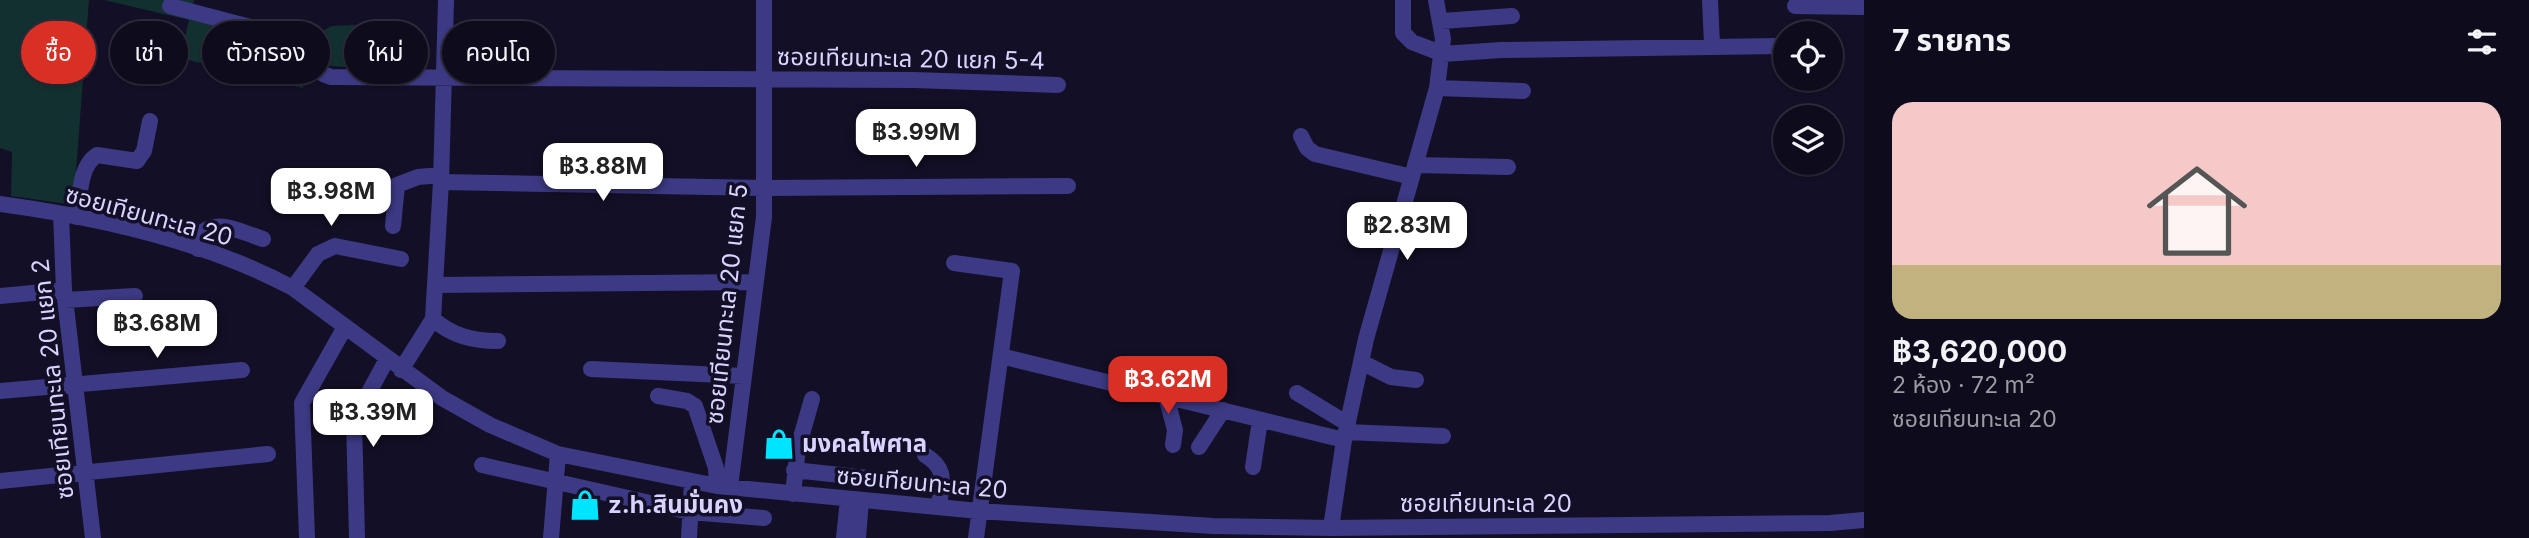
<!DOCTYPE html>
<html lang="th">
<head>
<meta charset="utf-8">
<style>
	body { margin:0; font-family:Inter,"Noto Sans Thai",sans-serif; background:#171425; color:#f1f3f6; height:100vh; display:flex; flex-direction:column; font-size:26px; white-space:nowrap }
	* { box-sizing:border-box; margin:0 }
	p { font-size:23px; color:#9b9ba3 }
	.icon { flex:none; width:38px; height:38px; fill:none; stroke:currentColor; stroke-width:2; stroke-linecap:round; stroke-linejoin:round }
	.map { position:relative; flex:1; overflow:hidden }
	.sheet { display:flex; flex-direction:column; background:#0e0b1c; width:665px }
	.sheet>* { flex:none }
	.hud { position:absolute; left:21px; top:21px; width:665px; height:63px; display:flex; gap:14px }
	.tools { position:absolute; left:1773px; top:21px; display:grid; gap:14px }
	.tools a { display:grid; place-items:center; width:70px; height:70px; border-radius:50%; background:#0e0b1c; box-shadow:0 2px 5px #0004,0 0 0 2px #2e2b3b; font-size:35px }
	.price { position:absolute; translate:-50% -60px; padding:0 16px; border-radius:14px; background:#fff; color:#222; font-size:23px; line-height:46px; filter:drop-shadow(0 2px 4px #0008) }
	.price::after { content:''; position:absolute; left:50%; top:42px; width:21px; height:16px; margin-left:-10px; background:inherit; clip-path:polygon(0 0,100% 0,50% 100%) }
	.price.active { background:#d93025; color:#fff }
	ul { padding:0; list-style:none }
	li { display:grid; align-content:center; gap:14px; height:371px; padding:0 28px }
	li+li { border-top:2px solid #2e2b3b }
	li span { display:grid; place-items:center; height:217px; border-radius:21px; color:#555 }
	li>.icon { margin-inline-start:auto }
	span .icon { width:126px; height:126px; fill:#fffc; stroke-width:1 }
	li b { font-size:30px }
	h2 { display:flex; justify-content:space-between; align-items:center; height:84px; padding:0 28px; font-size:30px }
	.chip { padding:0 24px; border-radius:32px; background:#0e0b1c; box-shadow:0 2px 5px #0004,0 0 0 2px #2e2b3b; font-size:24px; line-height:63px }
	.chip.active { background:#d93025; color:#fff }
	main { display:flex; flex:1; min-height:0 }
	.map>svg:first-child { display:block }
	.green { fill:#12302f }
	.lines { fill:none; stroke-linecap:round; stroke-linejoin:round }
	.minor { stroke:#3d3a85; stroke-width:16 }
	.labels { text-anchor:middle; stroke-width:7; stroke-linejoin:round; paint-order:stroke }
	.street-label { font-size:24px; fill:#d9d4ff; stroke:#130f26 }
	.poi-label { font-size:24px; font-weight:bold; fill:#d9d4ff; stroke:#130f26; text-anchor:start }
</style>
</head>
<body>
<main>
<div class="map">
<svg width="1864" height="538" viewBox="0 0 1864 538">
	<rect width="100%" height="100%" fill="#130f26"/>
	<path class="green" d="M0,0H89L75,185L68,204L11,196L12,152L0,148Z
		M104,0H194L191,17L302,42L332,26L356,25L355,68L323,65L322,79L305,78L303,88L180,58L189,20Z"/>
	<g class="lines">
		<path class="minor" d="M1403,0V33L1412,42L1443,54L1501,50L1785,46
			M1710,0L1712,45
			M170,6L304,41L323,74L331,77L914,80L1058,85
			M1795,6L1864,7
			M1442,21L1512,16
			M1437,88L1523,91
			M1301,136L1307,148L1315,154L1412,177
			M1415,165L1508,167
			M441,182L765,188L1068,186
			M0,204C96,217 207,242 293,288L442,398L490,425L558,454L717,486L979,511L1213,526L1331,528L1830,523L1864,520
			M61,214L64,290L93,538
			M77,217C80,197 79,166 97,155L137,161L144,151L150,121
			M393,226L397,185L418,177L441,175
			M198,249L204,231C220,219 246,234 263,239
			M954,263L1012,271L976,538
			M435,285L755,282
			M293,288L318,254L335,246L401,259
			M0,296L64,290
			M65,300L135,296
			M433,319C452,336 473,341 498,341
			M1001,356L1344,440
			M1361,362L1391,377L1416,380
			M591,369L744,376
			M401,370L433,319L441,182L446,0
			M0,391L242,370
			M1297,393L1348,424
			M658,396L687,401L695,406L716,468L717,486
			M1166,396L1175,430L1173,445
			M1346,432L1443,436
			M1199,447L1223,410
			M925,455C949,470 941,483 939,507
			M482,465L690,512L764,518
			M1253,467L1260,420
			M794,470L877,479
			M0,481L268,454
			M730,487L764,217V0
			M793,494L798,448L812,399
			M1331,528L1344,440L1366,339L1437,88L1443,39L1436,0
			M307,538L302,403L345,327
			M357,538L354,420L387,359
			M551,538L558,454
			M689,538L692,482
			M844,538L848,499
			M858,538L861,500"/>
	</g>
	<defs>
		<symbol id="shop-bare" viewBox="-9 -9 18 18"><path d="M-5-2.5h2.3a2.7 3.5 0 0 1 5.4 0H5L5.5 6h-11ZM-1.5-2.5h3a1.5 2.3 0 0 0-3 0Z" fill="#00e5ff" stroke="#130f26" stroke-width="2.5" paint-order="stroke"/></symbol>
	</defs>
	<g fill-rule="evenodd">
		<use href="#shop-bare" x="757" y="422" width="44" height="44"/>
		<use href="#shop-bare" x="563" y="483" width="44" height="44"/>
	</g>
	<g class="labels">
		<g class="street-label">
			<text transform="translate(911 59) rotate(1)" y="8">ซอยเทียนทะเล 20 แยก 5-4</text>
			<text transform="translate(149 216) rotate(15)" y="8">ซอยเทียนทะเล 20</text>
			<text transform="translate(727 304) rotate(-84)" y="8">ซอยเทียนทะเล 20 แยก 5</text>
			<text transform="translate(53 379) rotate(-96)" y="8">ซอยเทียนทะเล 20 แยก 2</text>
			<text transform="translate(922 483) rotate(5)" y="8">ซอยเทียนทะเล 20</text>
			<text x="1486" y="512">ซอยเทียนทะเล 20</text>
		</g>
		<g class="poi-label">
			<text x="802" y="452">มงคลไพศาล</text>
			<text x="608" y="513">z.h.สินมั่นคง</text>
		</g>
	</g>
</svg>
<div class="tools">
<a><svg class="icon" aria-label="locate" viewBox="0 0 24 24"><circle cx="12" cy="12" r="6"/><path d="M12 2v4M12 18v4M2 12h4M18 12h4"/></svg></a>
<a><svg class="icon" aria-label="layers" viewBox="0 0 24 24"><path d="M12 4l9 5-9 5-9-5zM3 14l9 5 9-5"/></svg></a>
</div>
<b class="price" style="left:916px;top:169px">฿3.99M</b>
<b class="price" style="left:603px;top:203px">฿3.88M</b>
<b class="price" style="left:331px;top:228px">฿3.98M</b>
<b class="price" style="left:1407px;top:262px">฿2.83M</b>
<b class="price" style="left:157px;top:360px">฿3.68M</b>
<b class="price active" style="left:1168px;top:416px">฿3.62M</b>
<b class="price" style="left:373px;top:449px">฿3.39M</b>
<div class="hud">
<a class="chip active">ซื้อ</a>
<a class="chip">เช่า</a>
<a class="chip">ตัวกรอง</a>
<a class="chip">ใหม่</a>
<a class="chip">คอนโด</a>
</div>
</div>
<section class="sheet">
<h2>7 รายการ<svg class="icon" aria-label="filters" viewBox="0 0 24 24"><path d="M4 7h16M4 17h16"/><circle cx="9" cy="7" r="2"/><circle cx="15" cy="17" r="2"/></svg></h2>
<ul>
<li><span style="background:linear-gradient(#f6c9c9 75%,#c2b280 0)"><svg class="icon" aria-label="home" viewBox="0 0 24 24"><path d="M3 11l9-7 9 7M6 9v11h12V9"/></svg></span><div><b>฿3,620,000</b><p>2 ห้อง · 72 m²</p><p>ซอยเทียนทะเล 20</p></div></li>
</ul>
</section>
</main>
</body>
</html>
